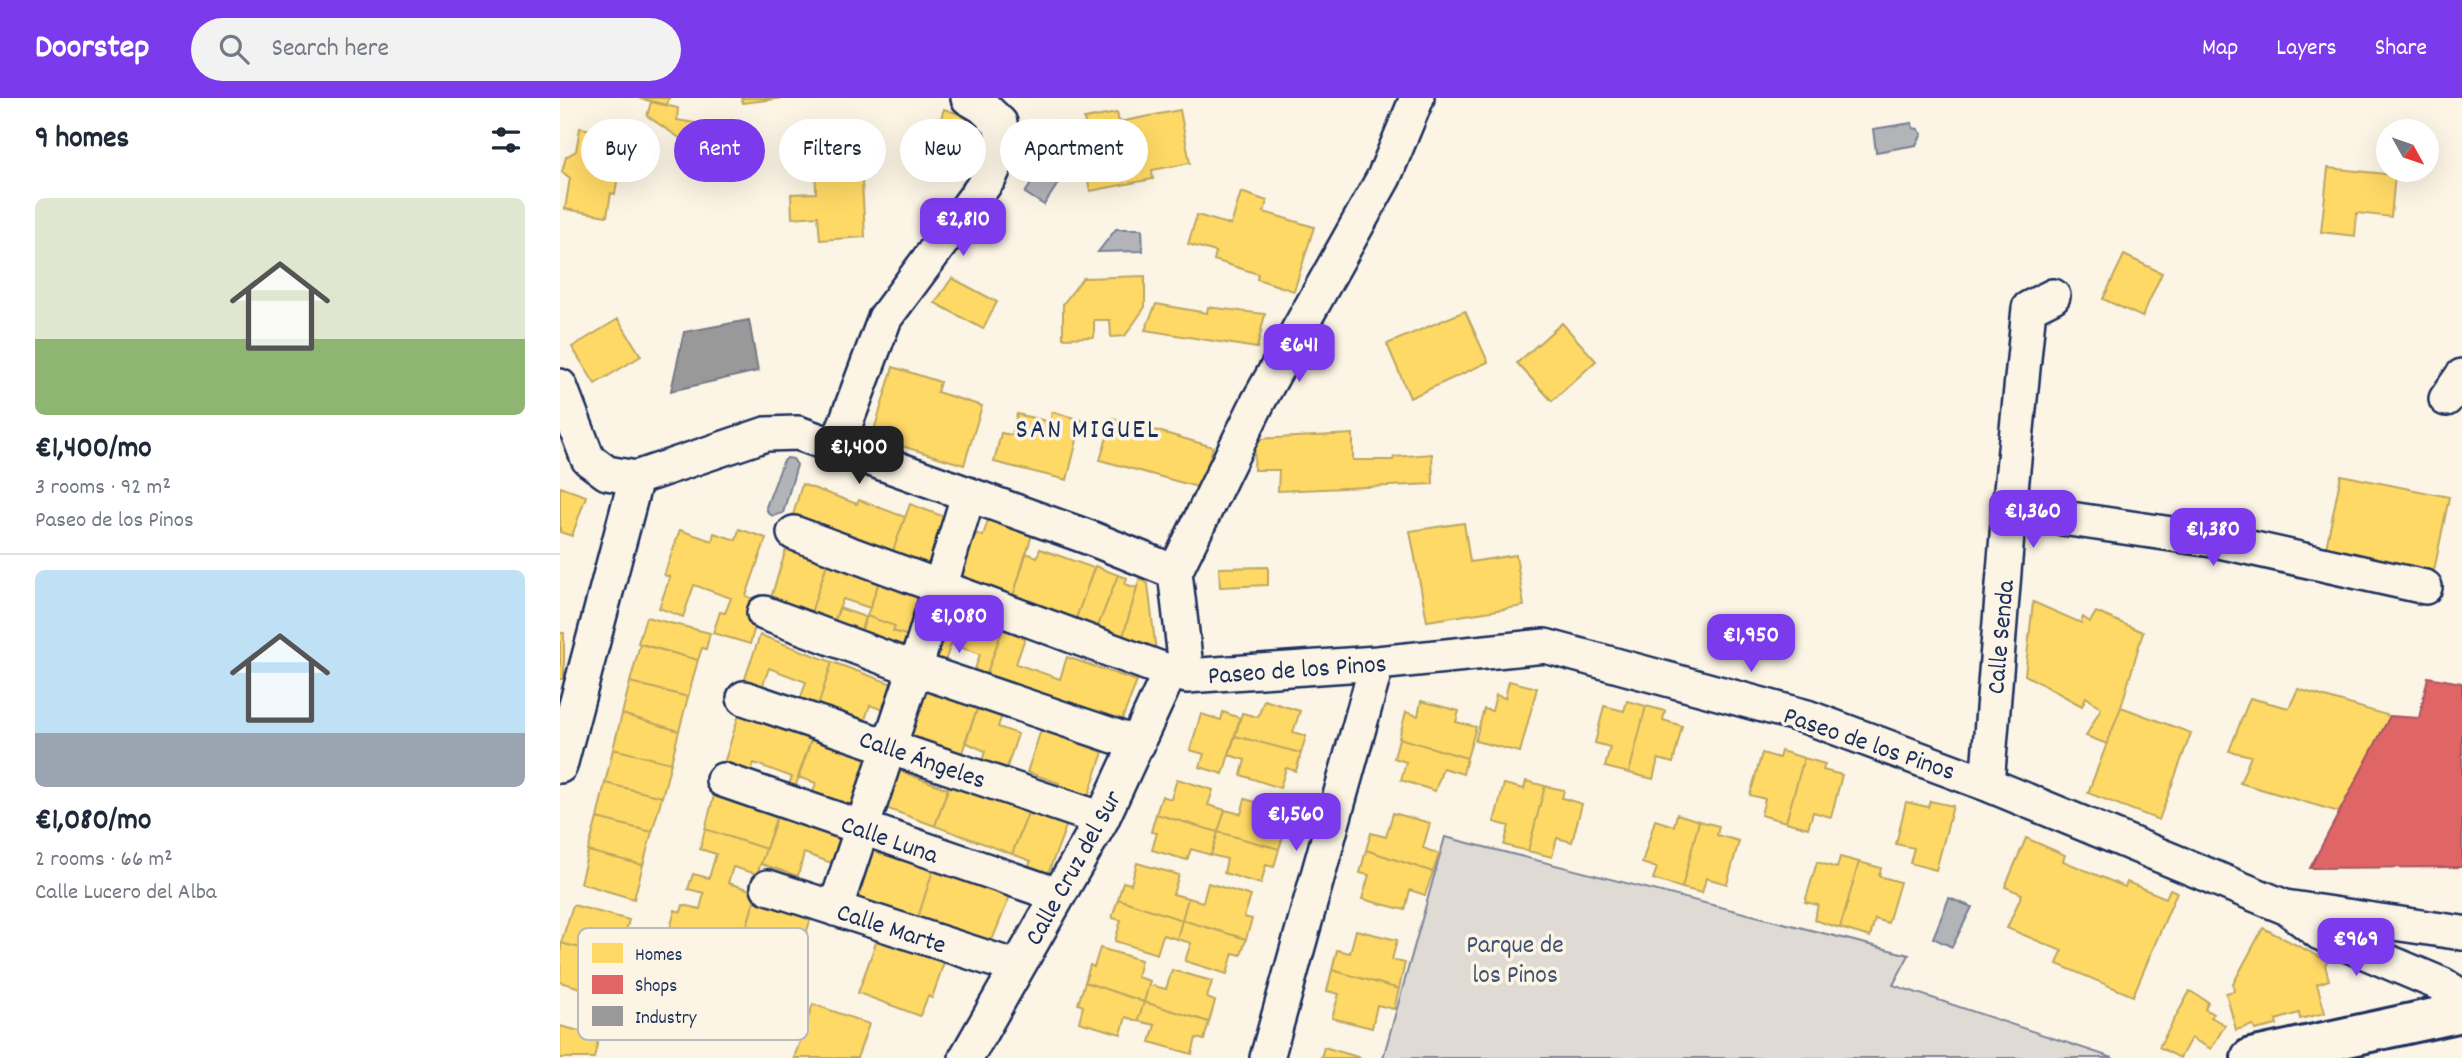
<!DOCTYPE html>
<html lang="en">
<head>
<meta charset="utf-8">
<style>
	body { margin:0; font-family:Dekko,sans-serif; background:#f2f2f3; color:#1f2937; height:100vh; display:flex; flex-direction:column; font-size:26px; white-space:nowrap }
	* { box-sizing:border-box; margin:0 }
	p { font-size:23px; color:#747a83 }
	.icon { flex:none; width:38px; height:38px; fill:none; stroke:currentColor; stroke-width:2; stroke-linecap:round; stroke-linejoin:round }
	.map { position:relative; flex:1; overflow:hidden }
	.sheet { display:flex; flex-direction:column; background:#fff; width:560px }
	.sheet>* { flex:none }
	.hud { position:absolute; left:21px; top:21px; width:665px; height:63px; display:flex; gap:14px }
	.needle { width:46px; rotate:130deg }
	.fabs { position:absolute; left:1816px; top:21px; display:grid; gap:14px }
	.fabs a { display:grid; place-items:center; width:63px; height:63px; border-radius:50%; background:#fff; box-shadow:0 7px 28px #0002; font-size:35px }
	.price { position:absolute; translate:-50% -60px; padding:0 16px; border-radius:14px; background:#7c3aed; color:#fff; font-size:23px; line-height:46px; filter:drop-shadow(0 2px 4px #0008) }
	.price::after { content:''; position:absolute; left:50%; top:42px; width:21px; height:16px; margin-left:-10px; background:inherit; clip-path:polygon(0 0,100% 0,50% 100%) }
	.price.selected { background:#222; color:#fff }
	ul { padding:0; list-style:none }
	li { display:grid; align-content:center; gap:14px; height:371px; padding:0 35px }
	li+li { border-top:2px solid #e0e1e3 }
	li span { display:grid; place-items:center; height:217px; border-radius:10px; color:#555 }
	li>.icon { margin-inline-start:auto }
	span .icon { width:126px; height:126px; fill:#fffc; stroke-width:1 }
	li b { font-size:30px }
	h2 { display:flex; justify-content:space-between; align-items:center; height:84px; padding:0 35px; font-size:30px }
	.tag { padding:0 24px; border-radius:32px; background:#fff; box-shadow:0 7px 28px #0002; font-size:24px; line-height:63px }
	.tag.selected { background:#7c3aed; color:#fff }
	header { display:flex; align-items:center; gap:42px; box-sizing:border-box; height:98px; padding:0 35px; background:#7c3aed; color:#fff }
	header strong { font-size:33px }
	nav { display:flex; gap:38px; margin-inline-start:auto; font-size:24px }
	.search { width:490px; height:63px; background:#f2f2f3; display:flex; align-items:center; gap:18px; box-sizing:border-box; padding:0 24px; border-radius:38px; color:#747a83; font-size:26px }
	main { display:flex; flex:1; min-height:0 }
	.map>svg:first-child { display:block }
	.green { fill:#dfdbd4; stroke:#7d8599; stroke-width:2 }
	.water { fill:#b2b4b8; stroke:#767f94; stroke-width:2 }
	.homes { fill:#ffd966; stroke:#bba664; stroke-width:2 }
	.shops { fill:#e06666; stroke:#a55664; stroke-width:2 }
	.industry { fill:#999; stroke:#737987; stroke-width:2 }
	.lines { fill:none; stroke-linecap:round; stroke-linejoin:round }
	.street-casing { stroke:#1b2f5e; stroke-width:38 }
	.secondary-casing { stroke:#1b2f5e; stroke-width:44 }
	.street { stroke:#fcf5e5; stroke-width:33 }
	.secondary { stroke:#fcf5e5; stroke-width:38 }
	.labels { text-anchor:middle; stroke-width:7; stroke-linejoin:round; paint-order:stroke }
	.street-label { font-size:26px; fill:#1b2f5e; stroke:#fcf5e5 }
	.park-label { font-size:26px; fill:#425176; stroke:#fcf5e5 }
	.neighbourhood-label { font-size:28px; letter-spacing:2px; fill:#1b2f5e; stroke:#fcf5e5 }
	.key { fill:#fcf5e5; stroke:#b8babc; stroke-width:2 }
	.key-label { font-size:19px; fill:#1b2f5e }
</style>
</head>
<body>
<header>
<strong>Doorstep</strong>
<div class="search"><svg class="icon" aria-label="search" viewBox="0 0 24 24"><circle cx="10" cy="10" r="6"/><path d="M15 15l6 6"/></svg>Search here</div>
<nav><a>Map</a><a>Layers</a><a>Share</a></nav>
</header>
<main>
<section class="sheet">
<h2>9 homes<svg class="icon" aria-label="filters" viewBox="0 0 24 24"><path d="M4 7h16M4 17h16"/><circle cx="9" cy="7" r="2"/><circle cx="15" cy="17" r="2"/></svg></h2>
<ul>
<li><span style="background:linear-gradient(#dfe7d0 65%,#8fb573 0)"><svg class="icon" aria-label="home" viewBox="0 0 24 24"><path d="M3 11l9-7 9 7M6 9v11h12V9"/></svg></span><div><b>€1,400/mo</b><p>3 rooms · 92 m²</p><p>Paseo de los Pinos</p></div></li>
<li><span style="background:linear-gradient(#bfe0f5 75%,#9aa5b1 0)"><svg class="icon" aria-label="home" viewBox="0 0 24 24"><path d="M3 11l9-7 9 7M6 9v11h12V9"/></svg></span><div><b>€1,080/mo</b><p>2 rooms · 66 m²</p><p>Calle Lucero del Alba</p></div></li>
</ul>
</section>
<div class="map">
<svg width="1902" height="960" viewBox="0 0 1902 960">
	<rect width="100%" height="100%" fill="#fcf5e5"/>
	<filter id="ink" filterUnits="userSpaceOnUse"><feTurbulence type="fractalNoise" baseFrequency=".0143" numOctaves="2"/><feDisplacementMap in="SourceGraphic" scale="14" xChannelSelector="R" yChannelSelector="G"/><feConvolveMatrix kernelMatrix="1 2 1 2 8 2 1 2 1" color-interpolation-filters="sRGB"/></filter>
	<g filter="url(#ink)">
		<path class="green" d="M885,739L1349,857L1333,887L1553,960H823Z"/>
		<path class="water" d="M1352,25L1353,30L1358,31L1362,36L1356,47L1316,54L1313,31Z
			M493,52L512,64L484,107L465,95Z
			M556,131H582L583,153L538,154Z
			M227,360L233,361L237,367L223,415L213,418L208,415L206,409L223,364Z
			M1389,800L1412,809L1392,849L1373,840Z"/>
		<path class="homes" d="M78,0H109L107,7Z
			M181,0H223L183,5Z
			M91,4L118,10L117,22L164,30L154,63L87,18Z
			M384,11L408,19L400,41L423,49L416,71L369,56Z
			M620,12L630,65L592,72L593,81L530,93L518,31L526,29L524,21L557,15L559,24Z
			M20,30L65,37L55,96L51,95L47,118L5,111L10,80L2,74L6,59L16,53Z
			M274,61V67L301,64L305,139L260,142L258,118L232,120L231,96L256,95L255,62Z
			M1768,70L1835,77L1831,119L1797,115L1795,138L1761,134Z
			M681,94L707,103L704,114L754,129L734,193L697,181L698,176L654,162L656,154L628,146L637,117L671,127Z
			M1564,157L1602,175L1582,219L1543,201Z
			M585,178V209L565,238L551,239L550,222H534V239L503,240V206L523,180Z
			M392,180L437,204L423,231L375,205Z
			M596,206L647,215L648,209L705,216L697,250L585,232Z
			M905,213L928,264L850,300L827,246Z
			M58,221L81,258L35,286L12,249Z
			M1002,225L1036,263L992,303L957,265Z
			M333,269L380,284L377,294L422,308L404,367L312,339Z
			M492,314L522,322L507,382L434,364L441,335L452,337L457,316L490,324Z
			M553,320L653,349L641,390L540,362Z
			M793,336V362H833L834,359L872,356L873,386L718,393L719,372H694L695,341Z
			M1781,377L1889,399L1874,473L1766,450Z
			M242,386L297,406L299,402L345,419L330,461L231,424Z
			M0,389L26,398L12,438L0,434Z
			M350,406L390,421L371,476L330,461Z
			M428,422L472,437L451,505L386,482L403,431L423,438Z
			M904,425L910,464L956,457L964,508L867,523L850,433Z
			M179,431L206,440L186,498L202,504L190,546L153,535L160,514L165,515L171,500L134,487L123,519L99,510L110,479L104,477L120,432L152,443L154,435L176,442Z
			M229,442L270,456L249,521L209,506Z
			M480,451L534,470L514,526L451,505L466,455L477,459Z
			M293,464L322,475L310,510L283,501L272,530L249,521L267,466L290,474Z
			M535,468L558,477L536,533L514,526Z
			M708,469V487L660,489L659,470Z
			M322,475L368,501L355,540L333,533L335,528L307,518Z
			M558,477L567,480L565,486L577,490L562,542L536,533Z
			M580,479L588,486L596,554L562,542Z
			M1473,504L1521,525L1523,519L1530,524L1536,514L1583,534L1561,609L1547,646L1526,638L1541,610L1526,599L1522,608L1465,577Z
			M279,510L305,519L299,539L272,530Z
			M377,511L442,533L424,583L412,580L420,556L391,546L383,569L360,561Z
			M444,517L470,525L456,566L500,581L507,559L577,583L559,629L424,583L442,533L440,532Z
			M307,518L335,528L333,533L355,540L349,558L299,539Z
			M86,519L150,535L146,551L142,550L138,562L78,545Z
			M0,535H4V581H0Z
			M200,537L272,564L256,614L238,608L246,584L209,570L200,595L182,589Z
			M80,546L138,562L128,599L70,584Z
			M272,564L338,588L328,614L310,607L302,630L256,614Z
			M368,583L420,603L399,663L339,634Z
			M949,583L977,590L960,654L915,643L924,611L932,613L936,597L945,600Z
			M70,584L128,599L119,633L62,616Z
			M1738,591L1830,618L1779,714L1680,685L1691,658L1669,653L1690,600L1729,610Z
			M704,602L740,613L733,634L746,638L741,655L675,638L682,615L698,619Z
			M420,603L444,611L438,629L458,636L446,672L422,664L425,653L405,644Z
			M861,603L899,613L896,624L916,629L907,660L839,640L846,614L858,618Z
			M1067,603L1086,608L1069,675L1045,669L1050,649L1035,645L1044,608L1064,613Z
			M1086,608L1105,613L1103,622L1122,628L1113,665L1098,661L1093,681L1069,675Z
			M1561,609L1631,635L1599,722L1528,695Z
			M180,613L252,639L233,696L226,693L232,679L194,665L188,681L162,672Z
			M663,614L680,620L663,676L640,669L644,656L630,652L641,616L661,622Z
			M62,616L119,633L111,665L53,651Z
			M481,632L543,654L525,708L495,697L499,685L467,674Z
			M675,638L741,655L736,673L726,670L720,690L681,677L685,662L669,657Z
			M252,639L313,661L296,717L251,701L256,685L238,679Z
			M839,640L907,660L903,676L883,670L875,693L841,682L846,664L834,660Z
			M53,651L111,665L102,699L45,685Z
			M1221,653L1244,660L1226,724L1201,717L1205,701L1190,697L1202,655L1219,660Z
			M1244,660L1265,666L1263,672L1282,677L1271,719L1253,714L1248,730L1226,724Z
			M326,668L388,691L375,728L312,705Z
			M617,681L653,692L648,707L665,712L658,734L596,716L602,698L611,701Z
			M966,683L985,688L968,753L944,747L949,728L934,724L944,686L964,691Z
			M390,684L469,713L452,756L375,728Z
			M45,685L102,699L92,734L37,720Z
			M157,686L221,707L206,751L145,731Z
			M985,688L1004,692L1002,700L1022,706L1012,744L997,740L992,759L968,753Z
			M685,701L723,712L717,732L724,735L719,751L658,734L665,712L681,716Z
			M1370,703L1393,708L1376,772L1350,765L1354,750L1336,746L1346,704L1368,709Z
			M470,710L508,723L486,781L466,773L471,763L452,756Z
			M833,715L870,725L863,750L879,756L873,774L806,752L811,735L826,739Z
			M596,716L658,734L651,757L631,751L627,762L592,752L597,735L591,734Z
			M1117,716L1139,723L1122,790L1093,781L1097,770L1082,765L1095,722L1114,728Z
			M217,717L289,743L280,768L244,755L238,778L201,766Z
			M37,720L92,734L83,767L28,753Z
			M1139,723L1159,728L1157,737L1179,743L1167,786L1146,780L1142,795L1122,790Z
			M145,731L206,751L197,776L173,769L168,785L197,794L175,867L159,863L164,846L156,844L139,840L135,855L106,846L115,812L121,814L123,807L140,811L144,795L128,791L133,776L149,780L156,756L140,751Z
			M658,734L719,751L714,769L706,767L701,786L664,775L667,761L651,757Z
			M1466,740L1505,757L1503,763L1565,789L1567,784L1606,800L1610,791L1617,794L1573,898L1497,866L1502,853L1447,830L1462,796L1445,789Z
			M314,750L374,769L356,826L295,806Z
			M806,752L873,774L865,797L850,792L845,812L802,801L809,777L800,775Z
			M28,753L83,767L74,801L20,785Z
			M1280,759L1299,764L1280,830L1254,822L1258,807L1245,804L1257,764L1277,770Z
			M1299,764L1321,770L1319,778L1340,784L1328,825L1315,821L1310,839L1280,830Z
			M577,765L619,777L613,796L628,800L622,822L558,801L563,784L571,786Z
			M374,769L451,795L429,850L356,826Z
			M648,785L691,798L684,819L692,821L686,841L622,822L628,800L643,804Z
			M195,799L252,817L237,864L182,847Z
			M558,801L622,822L617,841L603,837L597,856L555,843L561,822L552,820Z
			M13,807L69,822L58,860L1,845Z
			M622,822L686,841L681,857L673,855L667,876L625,863L631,845L617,841Z
			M1703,830L1768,863L1765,867L1769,882L1757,886L1765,915L1740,921L1739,915L1716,922L1717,927L1695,932L1693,927L1676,932L1666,895L1674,893L1673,886Z
			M796,832L837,842L832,862L845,865L839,891L772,872L777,852L790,855Z
			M319,836L386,858L372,900L368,898L360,918L298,895Z
			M1,845L58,860L48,898L0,884Z
			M540,850L581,862L577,879L590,883L584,904L525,884L530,867L534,869Z
			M612,872L652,883L647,900L655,903L649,924L584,904L589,887L606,891Z
			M772,872L839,891L834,911L817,907L812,930L772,920L779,896L767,893Z
			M525,884L584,904L578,923L566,919L561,936L519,924L523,908L518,906Z
			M1630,893L1648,904L1645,911L1653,916L1651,919L1665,927L1651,951L1631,940L1620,960L1599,949Z
			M584,904L649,924L644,942L636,940L632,956L590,944L595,927L578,923Z
			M253,906L309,926L297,960H234Z
			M0,928L39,938L34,960H0Z
			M764,949L801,960H761Z"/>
		<path class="shops" d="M1868,579L1902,585V769L1750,770L1830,618L1859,620Z"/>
		<path class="industry" d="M189,222L198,273L111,293L124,234Z"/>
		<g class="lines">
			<defs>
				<path id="street" d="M0,288L28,361L47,375L76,380L206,336L238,335L533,441L615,474L627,578
					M1886,301L1902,278
					M276,351L325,220L430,79L444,47L440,25L422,8L408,0
					M1449,412L1659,443L1865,489
					M234,435L610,574L627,578L817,565L985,548L1247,619L1427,686L1725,809L1902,835
					M615,474L698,304L824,79L857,0
					M204,515L355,571L578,646
					M184,600L542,721
					M0,668L76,380
					M163,682L498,797
					M1427,686L1449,412L1469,210L1493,198
					M208,789L456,869
					M275,811L355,571L408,398
					M1735,816L1760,835L1883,887L1902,899
					M406,960L542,721L610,574
					M707,960L817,565"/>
				<path id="secondary" d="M1691,960L1902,914"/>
			</defs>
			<use href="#street" class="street-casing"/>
			<use href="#secondary" class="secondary-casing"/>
			<use href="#street" class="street"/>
			<use href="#secondary" class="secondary"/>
		</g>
	</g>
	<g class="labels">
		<g class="street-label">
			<text transform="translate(1439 539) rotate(-85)" y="9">Calle Senda</text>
			<text transform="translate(737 570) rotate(-4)" y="9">Paseo de los Pinos</text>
			<text transform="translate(1310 644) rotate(19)" y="9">Paseo de los Pinos</text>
			<text transform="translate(363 660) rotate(19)" y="9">Calle Ángeles</text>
			<text transform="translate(330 740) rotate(19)" y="9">Calle Luna</text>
			<text transform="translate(512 769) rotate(-61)" y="9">Calle Cruz del Sur</text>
			<text transform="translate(332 829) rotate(18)" y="9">Calle Marte</text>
		</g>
		<g class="park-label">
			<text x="955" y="854">Parque de<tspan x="955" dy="30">los Pinos</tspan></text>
		</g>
		<g class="neighbourhood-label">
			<text x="528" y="339">SAN MIGUEL</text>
		</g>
	</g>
	<rect x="18" y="830" width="230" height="112" rx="10" class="key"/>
	<rect x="32" y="845" width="31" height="20" fill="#ffd966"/>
	<rect x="32" y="877" width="31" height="19" fill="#e06666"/>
	<rect x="32" y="908" width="31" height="20" fill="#999"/>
	<g class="key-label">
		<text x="75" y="862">Homes</text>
		<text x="75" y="893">Shops</text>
		<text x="75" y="925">Industry</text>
	</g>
</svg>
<div class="fabs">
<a><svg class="needle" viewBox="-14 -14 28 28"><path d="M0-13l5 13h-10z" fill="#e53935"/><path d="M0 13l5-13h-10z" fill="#747a83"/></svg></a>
</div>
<b class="price" style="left:403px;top:160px">€2,810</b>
<b class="price" style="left:739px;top:286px">€641</b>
<b class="price selected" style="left:299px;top:388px">€1,400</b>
<b class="price" style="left:1473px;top:452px">€1,360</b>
<b class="price" style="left:1653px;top:470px">€1,380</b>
<b class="price" style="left:399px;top:557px">€1,080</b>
<b class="price" style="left:1191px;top:576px">€1,950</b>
<b class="price" style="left:736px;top:755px">€1,560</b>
<b class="price" style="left:1796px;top:880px">€969</b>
<div class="hud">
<a class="tag">Buy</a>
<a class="tag selected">Rent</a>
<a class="tag">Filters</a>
<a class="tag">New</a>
<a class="tag">Apartment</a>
</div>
</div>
</main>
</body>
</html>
